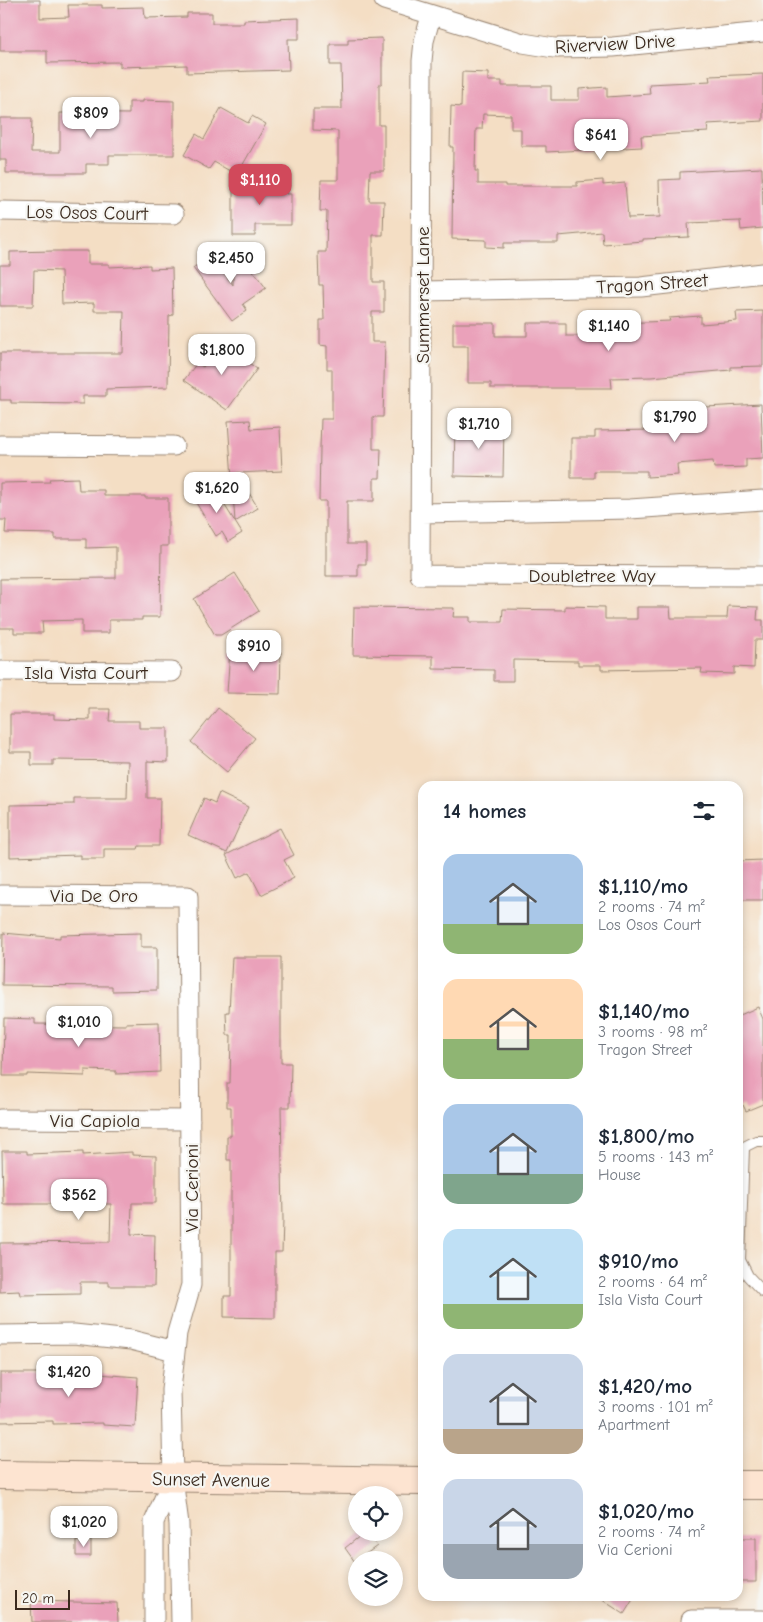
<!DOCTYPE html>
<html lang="en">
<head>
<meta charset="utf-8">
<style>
	body { margin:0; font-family:"Comic Neue",sans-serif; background:#f2f2f3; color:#1f2937; height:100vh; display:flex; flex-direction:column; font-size:19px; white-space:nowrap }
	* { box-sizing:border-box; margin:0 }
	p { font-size:16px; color:#747a83 }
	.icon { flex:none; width:28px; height:28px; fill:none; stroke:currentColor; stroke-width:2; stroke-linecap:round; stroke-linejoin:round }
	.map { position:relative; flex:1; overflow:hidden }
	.drawer { position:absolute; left:418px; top:781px; width:325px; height:820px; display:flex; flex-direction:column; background:#fff; border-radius:15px; box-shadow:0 2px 8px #0003 }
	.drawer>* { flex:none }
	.controls { position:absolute; left:348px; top:1486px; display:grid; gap:10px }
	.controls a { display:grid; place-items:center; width:55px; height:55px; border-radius:50%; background:#fff; box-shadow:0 2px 8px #0003; font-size:25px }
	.scale { position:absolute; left:15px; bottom:12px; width:55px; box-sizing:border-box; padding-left:5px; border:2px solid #3b2a1e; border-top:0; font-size:14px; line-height:18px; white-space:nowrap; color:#3b2a1e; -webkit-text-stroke:4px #f6f6f2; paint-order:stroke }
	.price { position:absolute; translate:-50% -42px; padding:0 11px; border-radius:10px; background:#fff; color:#222; font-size:16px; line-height:32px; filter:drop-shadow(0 1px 2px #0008) }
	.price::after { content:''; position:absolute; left:50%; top:30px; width:15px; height:11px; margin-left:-8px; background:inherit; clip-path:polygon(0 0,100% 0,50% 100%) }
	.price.active { background:#d1495b; color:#fff }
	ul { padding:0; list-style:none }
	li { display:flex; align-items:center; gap:15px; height:125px; padding:0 25px }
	li span { display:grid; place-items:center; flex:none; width:140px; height:100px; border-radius:15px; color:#555 }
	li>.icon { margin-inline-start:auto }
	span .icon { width:60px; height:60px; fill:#fffc; stroke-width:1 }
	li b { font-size:21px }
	h2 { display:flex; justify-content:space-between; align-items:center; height:60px; padding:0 25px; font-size:21px }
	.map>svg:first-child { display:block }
	.building { fill:#eaa1ba }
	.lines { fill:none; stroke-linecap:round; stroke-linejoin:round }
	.service-casing { stroke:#988471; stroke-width:12 }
	.minor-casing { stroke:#988471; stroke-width:21 }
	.secondary-casing { stroke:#988471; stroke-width:30 }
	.service { stroke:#fff; stroke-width:10 }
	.minor { stroke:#fff; stroke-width:19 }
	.secondary { stroke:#fde4d1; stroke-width:28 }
	.labels { text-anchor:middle; stroke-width:4.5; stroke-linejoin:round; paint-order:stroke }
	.street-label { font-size:19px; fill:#3b2a1e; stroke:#f6f6f2 }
</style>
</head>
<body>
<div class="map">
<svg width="763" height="1622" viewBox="0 0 763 1622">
	<rect width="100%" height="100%" fill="#f6f6f2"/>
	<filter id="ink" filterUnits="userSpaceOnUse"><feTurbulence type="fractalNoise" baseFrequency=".02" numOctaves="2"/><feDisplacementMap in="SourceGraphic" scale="10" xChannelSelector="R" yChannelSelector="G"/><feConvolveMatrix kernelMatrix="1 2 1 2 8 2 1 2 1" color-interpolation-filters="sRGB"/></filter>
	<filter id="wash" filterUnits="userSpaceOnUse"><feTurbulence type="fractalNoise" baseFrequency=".0096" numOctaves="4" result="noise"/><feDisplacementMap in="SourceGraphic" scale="20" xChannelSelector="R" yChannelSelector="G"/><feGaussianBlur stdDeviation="1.12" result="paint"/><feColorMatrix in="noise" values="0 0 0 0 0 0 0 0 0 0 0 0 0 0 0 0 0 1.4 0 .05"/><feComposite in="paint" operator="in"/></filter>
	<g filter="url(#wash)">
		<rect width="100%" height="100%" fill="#f4dec4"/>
		<g id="blocks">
			<path class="building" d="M7,0H40V18L69,17L68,5H102V8L144,7L145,18L187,17V13H212V23H244V20L299,18V39H288L289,70L187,73V65L120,67V62L47,63V51H0V2H7Z
				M382,38V84H379V125H384V171H370L369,201H384L383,235H373V282H384V312H372V342H385L383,417H373V449H381L380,478H374V501H347V544H366V564H358V576H326V501H319L320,448L321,419H332V369H327V346L320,345V320H324L323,285H319L318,252H326L327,211H320L321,180H338V131L313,130V109H342L341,65H330V44H348V39Z
				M462,72L488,73V81H502V86H551V100H579V89L607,87V97L650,94L649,84L710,81L709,76L763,74V121L707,124L708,132L641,136L642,147L546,152V146H521V129H511V115L483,114L482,129H476L475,171H478V184H505V186H577V182L603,180V185L625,183L628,218L660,217L659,180L680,179V172L762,168L763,228L741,230L740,221L688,223L689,237L643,239V241L603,244L602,232L558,236V243H504V248L486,247V240L452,239L453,147H450L451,106L461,107Z
				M143,100L174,101V155H109V164H86V173H6V160H0V118H32L31,152H60V113L129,114V102H143Z
				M221,108L248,123L252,116L266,124L237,175L214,162L209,169L184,155L196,134L204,139Z
				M233,182H286V194H291V225H255V236H233Z
				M233,244L266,288L243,304L247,310L232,321L193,268L211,255L233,285Z
				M54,251H88V264H109V267L150,265V269L172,268L173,315L169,316L168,387L106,389V396H83V404L11,403V400H0V353H123L124,311H94V303L62,304L61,271L34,270L33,306H0V265H10V252Z
				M763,311V366L731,367V370L651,377L611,378L612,388H491V383H468V346H453V323H495V336H527V323H566V336H621L620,323L670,321L669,318L701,316V324L737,321L736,312Z
				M221,342L257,369L227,410L184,380L197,363L203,367Z
				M761,404L763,458L746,459V467L714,468L713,461L677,464L678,475L647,477V471H594V478H571V438H595V431L654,430L653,416L668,415V409Z
				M250,420L251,429L280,427L282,471L237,473L258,508L235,522L228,421Z
				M455,423L504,425L503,477L454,476Z
				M78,478L79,490H104V496H145V498H168V546H161L160,617H142V620H109V633H82V620L42,621L43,633H14V628H0V579L116,578V547L86,548V539H55V534L5,533L6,520H0V483L50,482L49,479Z
				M212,485L242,533L228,542L222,532L216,536L192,496Z
				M235,573L259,611L221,635H215L194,599Z
				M565,606L605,607V619H637V607H670L671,618H727L728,606L758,607L757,620H763V640H755L754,668L734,667V674L701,673L702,668L601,670V665H578V661L513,660V681H494V670L433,669V656L353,655L354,607L454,608L453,617H470V622H502L503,609L565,610Z
				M230,650L281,651L280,694L227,693Z
				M218,708L255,738L227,772L191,742Z
				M90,709H110L109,721H139V728H168V762L147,761V798H160L159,846H139L138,849H104V859H81V855L10,857V805L74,804V798H127L128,761L53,760V765H31V752H10V714H54V719L90,720Z
				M219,793L248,807L227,853L188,835L204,798L215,803Z
				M280,828L294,855L284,860L294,878L261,895L249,872L237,878L226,855Z
				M763,860V900H738V861Z
				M3,933L60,938V935L141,933V947H157V990L112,991V986L2,985Z
				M232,957H281V1063H291L290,1107H281L283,1220L282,1252H275V1318L224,1317V1296H231V1160H227V1136H231V1107H227V1083H230L231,1035H227L226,1012H229Z
				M758,1007L763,1019V1104L746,1111L743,1105L738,1108V1016Z
				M4,1018L35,1019V1024L126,1025V1023L159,1022L160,1072L116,1074V1071L85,1070V1076L27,1074V1076H3Z
				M2,1151H27V1154L83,1152V1155L132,1152V1155L156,1156V1203H132L131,1234L155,1235L154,1286H109V1282H80V1294L20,1295L19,1291L0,1292V1243L110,1242L111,1204H3Z
				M0,1373H85L138,1377L135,1427L103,1425V1423L53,1424V1421L0,1422Z
				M365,1532L377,1546L355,1562L345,1548Z
				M738,1538H756V1582H738Z
				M91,1540V1556H76V1541Z
				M596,1596H635L624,1614Z
				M31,1601L117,1603L118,1622H32Z"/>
		</g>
	</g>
	<g filter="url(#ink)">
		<use href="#blocks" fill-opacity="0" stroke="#988471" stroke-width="1"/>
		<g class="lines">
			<defs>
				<path id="service" d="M763,1141H756L744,1147L740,1260L748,1276L763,1292"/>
				<path id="minor" d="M384,0L523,43L554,48L613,47L763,32
					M431,16L424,41L422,61L420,575L763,576
					M0,211L174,214
					M422,291L641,287L763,273
					M0,445L174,446
					M421,513L630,509L763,500
					M0,671L172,672
					M0,895L188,896L191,1285L177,1333L171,1390L173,1479L179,1524L181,1622
					M0,1119L190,1120
					M0,1335L74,1334L131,1340L175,1351
					M154,1622V1522L172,1480
					M691,1622V1620H763"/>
				<path id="secondary" d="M0,1475L422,1481
					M738,1485H763"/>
			</defs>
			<use href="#service" class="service-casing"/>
			<use href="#minor" class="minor-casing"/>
			<use href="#secondary" class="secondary-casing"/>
			<use href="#service" class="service"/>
			<use href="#minor" class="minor"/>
			<use href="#secondary" class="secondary"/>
		</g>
	</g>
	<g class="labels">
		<g class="street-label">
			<text transform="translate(615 43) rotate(-3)" y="7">Riverview Drive</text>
			<text transform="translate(87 212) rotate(1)" y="7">Los Osos Court</text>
			<text transform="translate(652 283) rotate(-4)" y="7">Tragon Street</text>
			<text transform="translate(422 295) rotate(-90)" y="7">Summerset Lane</text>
			<text x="592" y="582">Doubletree Way</text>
			<text x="86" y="679">Isla Vista Court</text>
			<text x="94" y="902">Via De Oro</text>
			<text x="95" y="1127">Via Capiola</text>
			<text transform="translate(191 1188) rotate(-90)" y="7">Via Cerioni</text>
			<text transform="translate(211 1479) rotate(1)" y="7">Sunset Avenue</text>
		</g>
	</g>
</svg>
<div class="controls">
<a><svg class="icon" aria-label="locate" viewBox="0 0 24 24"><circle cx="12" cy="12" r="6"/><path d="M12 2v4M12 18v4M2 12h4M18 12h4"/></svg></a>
<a><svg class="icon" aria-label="layers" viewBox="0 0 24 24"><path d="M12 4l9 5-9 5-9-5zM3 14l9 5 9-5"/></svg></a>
</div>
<div class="scale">20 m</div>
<b class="price" style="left:91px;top:139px">$809</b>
<b class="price" style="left:601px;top:161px">$641</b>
<b class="price active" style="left:260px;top:206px">$1,110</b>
<b class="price" style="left:231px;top:284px">$2,450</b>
<b class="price" style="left:609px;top:352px">$1,140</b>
<b class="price" style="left:222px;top:376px">$1,800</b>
<b class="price" style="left:675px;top:443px">$1,790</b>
<b class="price" style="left:479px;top:450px">$1,710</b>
<b class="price" style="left:217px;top:514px">$1,620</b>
<b class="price" style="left:254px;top:672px">$910</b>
<b class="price" style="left:79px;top:1048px">$1,010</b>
<b class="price" style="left:79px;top:1221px">$562</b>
<b class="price" style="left:69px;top:1398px">$1,420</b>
<b class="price" style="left:84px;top:1548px">$1,020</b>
<section class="drawer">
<h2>14 homes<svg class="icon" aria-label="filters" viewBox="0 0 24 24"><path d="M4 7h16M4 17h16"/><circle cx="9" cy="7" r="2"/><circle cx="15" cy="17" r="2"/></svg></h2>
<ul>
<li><span style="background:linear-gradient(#a9c7e8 70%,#8fb573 0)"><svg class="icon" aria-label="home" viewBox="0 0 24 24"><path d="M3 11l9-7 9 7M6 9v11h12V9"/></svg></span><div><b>$1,110/mo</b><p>2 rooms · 74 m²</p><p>Los Osos Court</p></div></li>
<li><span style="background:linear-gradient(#ffd9b3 60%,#8fb573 0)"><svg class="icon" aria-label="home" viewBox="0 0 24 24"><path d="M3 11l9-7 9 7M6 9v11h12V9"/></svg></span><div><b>$1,140/mo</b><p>3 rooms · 98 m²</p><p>Tragon Street</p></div></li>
<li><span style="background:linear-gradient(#a9c7e8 70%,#7fa58c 0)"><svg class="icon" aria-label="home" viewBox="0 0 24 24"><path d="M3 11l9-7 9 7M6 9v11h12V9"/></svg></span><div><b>$1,800/mo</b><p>5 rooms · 143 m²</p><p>House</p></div></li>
<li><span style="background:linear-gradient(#bfe0f5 75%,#8fb573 0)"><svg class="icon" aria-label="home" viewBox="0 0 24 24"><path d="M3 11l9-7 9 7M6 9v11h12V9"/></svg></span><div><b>$910/mo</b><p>2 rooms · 64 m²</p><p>Isla Vista Court</p></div></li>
<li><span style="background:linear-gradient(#c9d6e8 75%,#b9a48a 0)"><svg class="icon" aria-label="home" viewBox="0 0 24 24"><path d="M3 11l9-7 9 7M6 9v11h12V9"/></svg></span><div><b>$1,420/mo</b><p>3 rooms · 101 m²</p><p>Apartment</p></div></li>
<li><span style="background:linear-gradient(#c9d6e8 65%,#9aa5b1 0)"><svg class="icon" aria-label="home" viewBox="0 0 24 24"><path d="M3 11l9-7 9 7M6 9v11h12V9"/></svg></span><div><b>$1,020/mo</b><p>2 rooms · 74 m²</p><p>Via Cerioni</p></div></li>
</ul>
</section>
</div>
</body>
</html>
